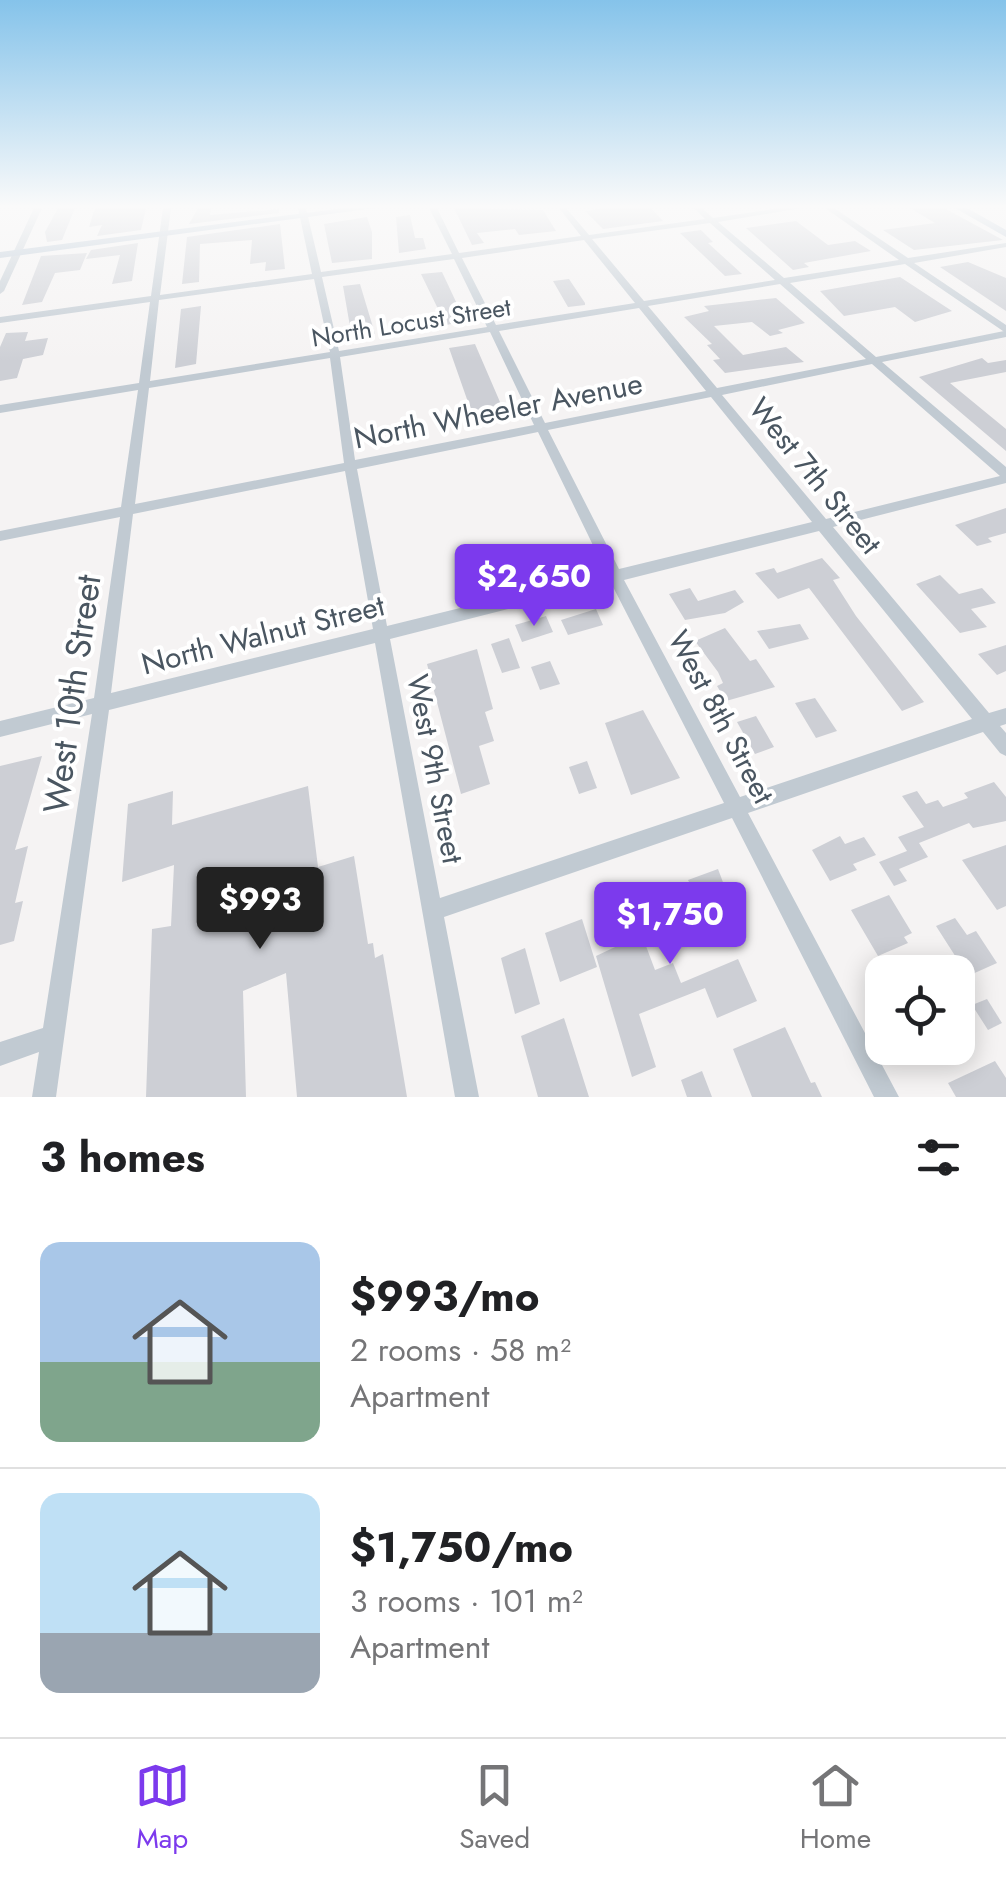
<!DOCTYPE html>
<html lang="en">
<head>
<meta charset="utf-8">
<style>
	body { margin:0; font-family:Jost,sans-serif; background:#f6f6f6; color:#202124; height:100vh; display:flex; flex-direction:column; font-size:38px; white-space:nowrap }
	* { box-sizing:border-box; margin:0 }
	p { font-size:32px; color:#757577 }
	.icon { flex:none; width:55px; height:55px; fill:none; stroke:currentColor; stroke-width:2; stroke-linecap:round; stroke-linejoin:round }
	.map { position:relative; height:1097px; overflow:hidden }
	.side { display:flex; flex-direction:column; background:#fff; flex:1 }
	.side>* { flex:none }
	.buttons { position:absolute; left:865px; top:955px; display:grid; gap:20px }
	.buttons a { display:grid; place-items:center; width:110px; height:110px; border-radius:20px; background:#fff; box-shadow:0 5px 25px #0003; font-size:50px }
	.price { position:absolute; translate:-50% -85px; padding:0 22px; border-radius:10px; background:#7c3aed; color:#fff; font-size:32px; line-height:65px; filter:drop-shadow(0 2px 5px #0008) }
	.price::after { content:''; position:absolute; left:50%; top:60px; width:30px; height:22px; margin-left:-15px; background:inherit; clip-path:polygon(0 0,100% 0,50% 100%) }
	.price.active { background:#222; color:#fff }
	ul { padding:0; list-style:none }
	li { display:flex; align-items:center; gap:30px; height:250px; padding:0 40px }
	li+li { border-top:2px solid #e0e0e0 }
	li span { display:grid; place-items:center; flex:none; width:280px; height:200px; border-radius:20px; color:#555 }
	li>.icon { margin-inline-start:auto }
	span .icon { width:120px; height:120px; fill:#fffc; stroke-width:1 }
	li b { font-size:42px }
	h2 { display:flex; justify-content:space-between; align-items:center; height:120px; padding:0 40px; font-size:42px }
	.menu { display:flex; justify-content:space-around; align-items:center; height:140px; border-top:2px solid #e0e0e0; background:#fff; font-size:28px; color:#757577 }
	.menu a { display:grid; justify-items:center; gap:5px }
	.menu .active { color:#7c3aed }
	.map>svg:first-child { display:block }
	.building { fill:#cdcfd5 }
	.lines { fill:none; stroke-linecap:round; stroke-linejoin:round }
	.minor { fill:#c1cad2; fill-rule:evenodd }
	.major { fill:#b3c2d1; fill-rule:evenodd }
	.labels { text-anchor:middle; stroke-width:8; stroke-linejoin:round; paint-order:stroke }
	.far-street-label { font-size:25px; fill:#4a5661; stroke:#fff }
	.street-label { font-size:30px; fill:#4a5661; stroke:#fff }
	.near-street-label { font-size:35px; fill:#4a5661; stroke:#fff }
</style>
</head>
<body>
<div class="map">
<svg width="1006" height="1097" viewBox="0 0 1006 1097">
	<rect width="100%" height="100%" fill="#f5f3f3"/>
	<path class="building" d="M58,208H75L62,240L47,242L45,232Z
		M95,208H146L141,230L97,236L102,225L89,227Z
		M198,208H211L210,215L279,209V213L189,224Z
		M454,208L543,210L556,231L519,235L515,229L477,233L484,243L472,245Z
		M604,208H651L663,221L603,229L585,211Z
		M910,208H944L1003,240L914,250L883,230L935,223Z
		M410,215L415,238H423L426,249L399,253L396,217Z
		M367,217L372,232V259L332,263L324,224Z
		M796,221L828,245L855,241L871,251L804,263L809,267L793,270L746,228Z
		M280,224L285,269L265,271L266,262L250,264L252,240L200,244L199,282L182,284L187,237Z
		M701,230L713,242L708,243L742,274L725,276L680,233Z
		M138,243L132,281L112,284L120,255L86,259L91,250Z
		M87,253L80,270L55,273L42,302L22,305L41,256Z
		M968,262L1006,278V311L940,267Z
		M442,272L465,321L419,331L414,318L440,313L421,274Z
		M900,277L952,311L915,322L895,307L844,316L820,291Z
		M569,279L585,303V305L568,307L553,281Z
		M360,284L375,334L352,338L343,286Z
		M776,298L805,323L778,330L783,333L770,336L752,322L714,326L743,355L786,347L804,362L725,373L713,360L720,359L707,345L712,344L684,317L709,311L704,306Z
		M201,306L196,364L175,368L181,309Z
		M28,332L25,341L48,338L43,355L23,359L17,378L0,381V347L6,333Z
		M475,344L500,402L507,415L477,420L469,405L449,348Z
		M982,358L988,363L1006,360V372L950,383L1006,429V451L919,377Z
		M1006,508V533L988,538L992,542L977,546L955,525Z
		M822,558L840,578L833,580L856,616L924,702L902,711L809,588L778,599L755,573L774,568L777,573Z
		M940,575L959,594L982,588L996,603L971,609L987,627L960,633L916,584Z
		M690,588L698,601L735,590L744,602L725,613L685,620L669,594Z
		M596,609L603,625L568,635L561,620Z
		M546,616L553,632L522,642L515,625Z
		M800,624L809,639L769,649L757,631Z
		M725,628L750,661L756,659L775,687L726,701L717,686L723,683L718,672L695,641Z
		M509,638L520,668L502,673L491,644Z
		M1006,645V671L997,675L978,654Z
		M477,649L493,709L485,712L494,741L479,746L490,784L461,794L427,664Z
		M550,661L560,684L540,690L531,667Z
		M815,698L837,731L816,738L795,703Z
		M643,710L680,778L631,795L605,723Z
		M756,716L774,747L755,754L737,722Z
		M42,756L15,850L28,846L15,903L23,901L14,941L0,945V766Z
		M587,761L597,788L579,794L569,767Z
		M994,782L1006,797V821L973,828L969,823L919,843L928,857L899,869L907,881L894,886L879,862L907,851L898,837L924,827L902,796L917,791L926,804L938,800L943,807L968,798L964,793Z
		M308,786L318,867L354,856L368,944L373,943L375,958L383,954L407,1097H297L286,973L243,991L246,1097H146L152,929L171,926L174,865L122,882L128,804L173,791L172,825Z
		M840,836L845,844L864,837L876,855L853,864L857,870L830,881L812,850Z
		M1006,845V906L997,910L962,860Z
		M718,869L738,922L686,939L682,931L646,946L655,970L673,963L681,983L738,959L757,1001L717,1018L705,988L639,1014L656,1067L632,1077L596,956L647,932L637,907L660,898L664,910L697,898L688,880Z
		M889,895L912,933L904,937L908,943L878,956L851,910Z
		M955,918L967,935L976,931L997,963L968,976L936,926Z
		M582,919L597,967L560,982L545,933Z
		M525,948L540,1004L515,1014L501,958Z
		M987,999L1002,1023L988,1030L972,1005Z
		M564,1018L589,1097H538L521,1036Z
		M785,1027L811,1083L815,1082L822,1097H752L733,1049Z
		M995,1061L1006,1078V1097H956L948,1083Z
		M702,1071L712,1097H687L681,1080Z"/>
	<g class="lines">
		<path class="minor" d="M34,208H42L4,291L0,294V281Z
			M163,208H171L160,295L312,274L298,208H306L321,272L452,254L429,208H437L459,253L581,236L559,208H566L589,235L705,219L694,208H702L713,218L780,208H802L718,222L784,278L899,260L825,208H834L908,258L1006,243V247L914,263L1006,325V337L882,362L1006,467V483L833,527L989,713L1006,708V724L1000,726L1006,733V756L1000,753L983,732L748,813L899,1097H874L732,818L444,917L479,1097H455L375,643L109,710L56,1097H32L39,1052L0,1066V1042L43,1028L92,714L0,737V721L94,698L120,517L0,541V531L121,507L138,390L0,413V405L139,383L150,302L0,323V317L151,296ZM710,223L775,280L644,301L592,239ZM584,240L635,303L496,325L462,258ZM454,259L487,327L339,351L322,277ZM905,264L1003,331H1004L876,357L790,283ZM314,279L330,352L150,381L159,300ZM780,284L866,359L717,388L648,306ZM639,308L706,391L545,423L499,331ZM490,332L534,425L355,460L340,357ZM330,358L344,463L135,504L149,388ZM872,364L1000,476L826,519L722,395ZM711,397L812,522L619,569L548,430ZM538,432L606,572L387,626L357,469ZM345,471L373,629L111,693L133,514ZM819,531L972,719L740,797L624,580ZM611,583L724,803L440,898L390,639Z"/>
		<path class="major" d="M345,208H375L0,258V252Z
			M955,208H967L1006,230V237Z"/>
	</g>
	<linearGradient id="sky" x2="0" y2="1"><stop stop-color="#85c3ea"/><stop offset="0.57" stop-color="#fafafa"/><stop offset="1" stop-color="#fafafa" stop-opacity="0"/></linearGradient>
	<rect width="1006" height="362" fill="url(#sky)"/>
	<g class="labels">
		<g class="far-street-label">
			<text transform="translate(411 322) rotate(-9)" y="9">North Locust Street</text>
		</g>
		<g class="street-label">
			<text transform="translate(498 411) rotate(-11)" y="10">North Wheeler Avenue</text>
			<text transform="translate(815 476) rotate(51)" y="10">West 7th Street</text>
			<text transform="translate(263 635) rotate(-14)" y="10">North Walnut Street</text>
			<text transform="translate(721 717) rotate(62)" y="10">West 8th Street</text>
			<text transform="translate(435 769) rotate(79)" y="10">West 9th Street</text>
		</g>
		<g class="near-street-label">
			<text transform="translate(72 694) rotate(-82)" y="12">West 10th Street</text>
		</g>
	</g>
</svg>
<div class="buttons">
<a><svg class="icon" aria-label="locate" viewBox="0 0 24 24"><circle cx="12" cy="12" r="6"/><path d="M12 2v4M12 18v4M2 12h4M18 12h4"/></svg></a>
</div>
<b class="price" style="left:534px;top:629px">$2,650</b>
<b class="price active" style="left:260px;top:952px">$993</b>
<b class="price" style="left:670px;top:967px">$1,750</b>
</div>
<section class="side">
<h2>3 homes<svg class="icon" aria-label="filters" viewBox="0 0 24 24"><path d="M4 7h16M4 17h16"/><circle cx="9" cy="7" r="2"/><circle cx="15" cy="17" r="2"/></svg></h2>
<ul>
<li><span style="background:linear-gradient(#a9c7e8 60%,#7fa58c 0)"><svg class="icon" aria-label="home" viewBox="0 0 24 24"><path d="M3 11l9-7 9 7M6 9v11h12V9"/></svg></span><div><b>$993/mo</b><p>2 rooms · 58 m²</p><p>Apartment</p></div></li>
<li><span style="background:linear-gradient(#bfe0f5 70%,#9aa5b1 0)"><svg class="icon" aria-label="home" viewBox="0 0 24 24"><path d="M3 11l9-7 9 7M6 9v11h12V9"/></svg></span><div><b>$1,750/mo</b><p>3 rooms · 101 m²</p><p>Apartment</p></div></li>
</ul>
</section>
<nav class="menu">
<a class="active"><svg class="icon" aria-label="map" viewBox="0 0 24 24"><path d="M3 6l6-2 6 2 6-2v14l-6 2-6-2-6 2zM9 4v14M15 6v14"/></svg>Map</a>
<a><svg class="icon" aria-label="saved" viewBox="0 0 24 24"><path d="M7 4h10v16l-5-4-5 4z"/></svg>Saved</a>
<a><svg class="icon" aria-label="home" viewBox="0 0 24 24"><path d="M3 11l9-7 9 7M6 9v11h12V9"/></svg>Home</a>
</nav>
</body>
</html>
